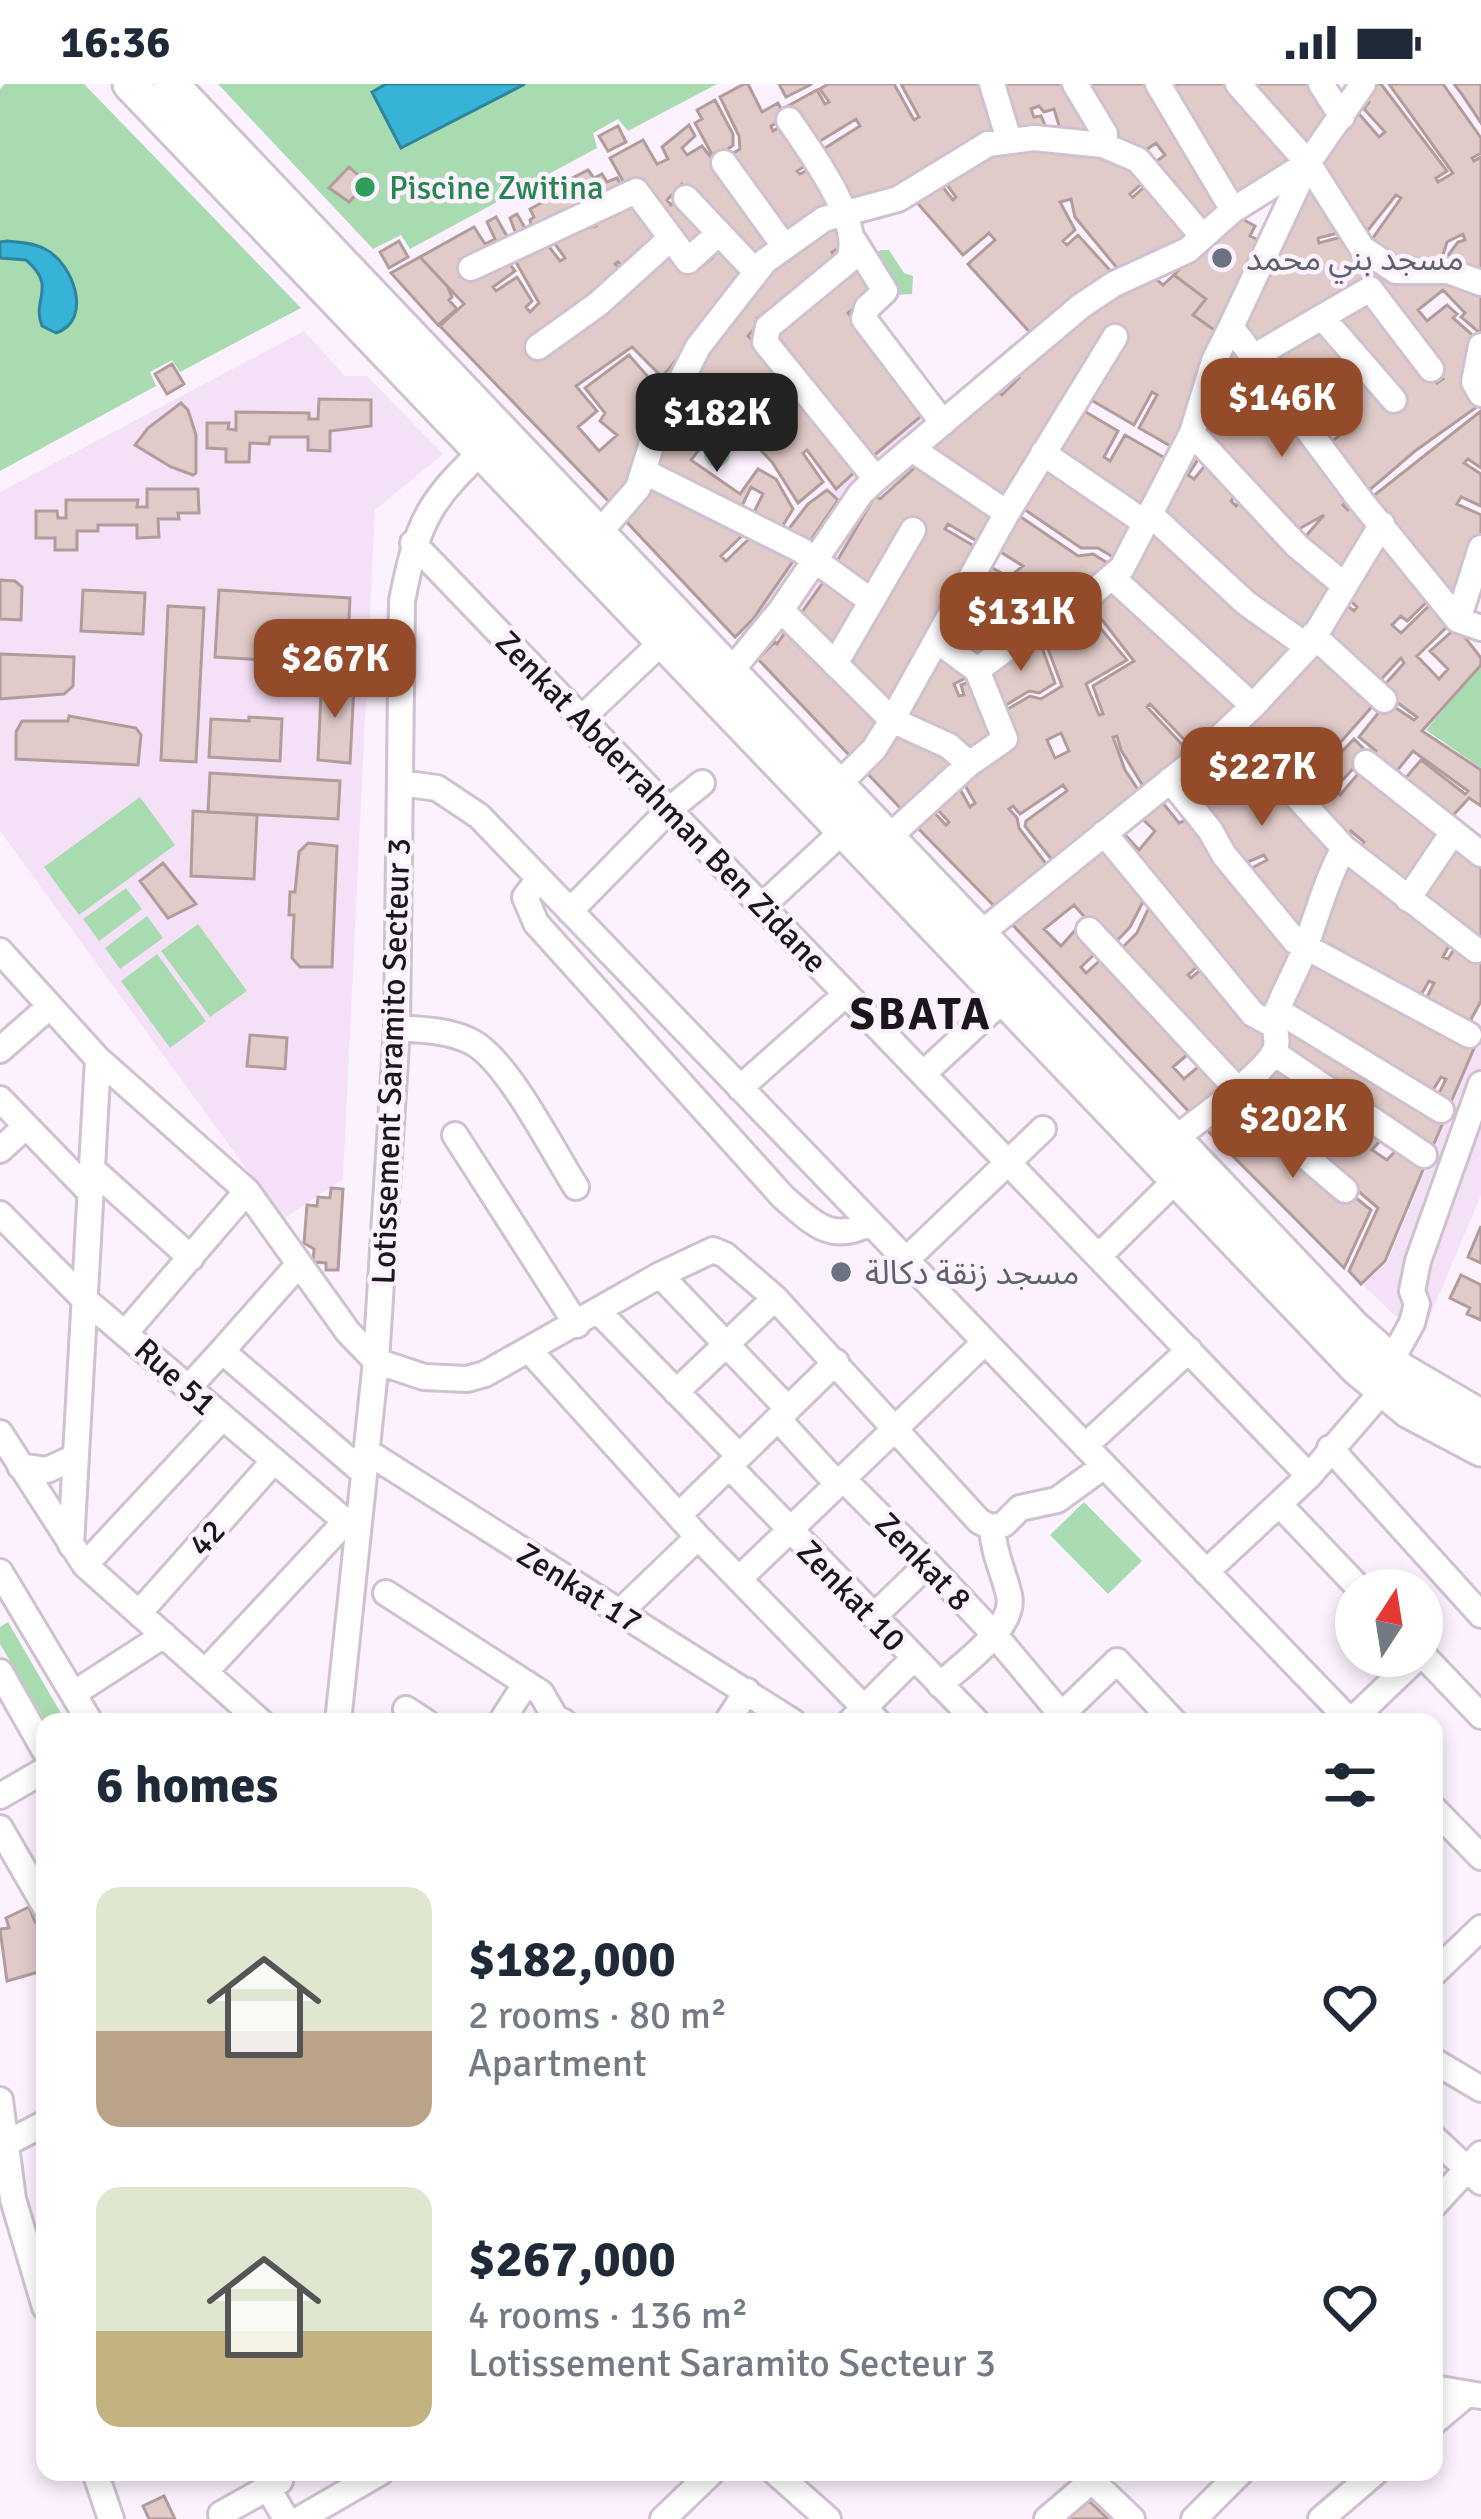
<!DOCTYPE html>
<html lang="en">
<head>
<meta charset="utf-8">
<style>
	body { margin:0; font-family:Signika,"Noto Sans Arabic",sans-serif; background:#f6f6f7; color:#1f2937; height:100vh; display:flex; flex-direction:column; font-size:45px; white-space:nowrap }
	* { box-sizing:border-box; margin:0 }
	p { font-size:39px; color:#747a83 }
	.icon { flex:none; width:66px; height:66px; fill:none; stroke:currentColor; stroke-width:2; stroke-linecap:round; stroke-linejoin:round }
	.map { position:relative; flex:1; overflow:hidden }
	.drawer { position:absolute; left:36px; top:1629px; width:1407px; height:768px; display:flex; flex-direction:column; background:#fff; border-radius:24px; box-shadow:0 6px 18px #0003 }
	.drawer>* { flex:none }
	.needle { width:78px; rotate:12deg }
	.buttons { position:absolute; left:1335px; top:1485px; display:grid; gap:24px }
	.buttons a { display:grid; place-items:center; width:108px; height:108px; border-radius:50%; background:#fff; box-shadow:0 6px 18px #0003; font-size:60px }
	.price { position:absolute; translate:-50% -102px; padding:0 27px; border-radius:24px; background:#934b29; color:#fff; font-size:39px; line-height:78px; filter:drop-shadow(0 3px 6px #0008) }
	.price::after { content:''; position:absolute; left:50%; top:72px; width:36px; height:27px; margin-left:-18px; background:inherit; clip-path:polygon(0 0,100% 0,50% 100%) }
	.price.current { background:#222; color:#fff }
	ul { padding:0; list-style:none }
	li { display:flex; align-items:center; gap:36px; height:300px; padding:0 60px }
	li span { display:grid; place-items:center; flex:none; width:336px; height:240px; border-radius:24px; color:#555 }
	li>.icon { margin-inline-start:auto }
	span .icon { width:144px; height:144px; fill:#fffc; stroke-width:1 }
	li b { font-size:51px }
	h2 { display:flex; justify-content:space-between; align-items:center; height:144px; padding:0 60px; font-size:51px }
	.status { display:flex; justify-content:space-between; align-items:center; height:84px; padding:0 60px; background:#fff; direction:ltr }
	.status svg { height:33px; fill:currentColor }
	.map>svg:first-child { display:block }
	.built { fill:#f5e1f7 }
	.green { fill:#a9dbb0 }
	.water { fill:#37b3d7; stroke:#2f849f; stroke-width:3 }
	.building { fill:#e1cbc8; stroke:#b29c9b; stroke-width:3; fill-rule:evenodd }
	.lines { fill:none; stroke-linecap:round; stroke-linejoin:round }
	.minor-casing { stroke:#cfc1d0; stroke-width:30 }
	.major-casing { stroke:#cfc1d0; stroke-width:39 }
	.minor { stroke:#fff; stroke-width:24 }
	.major { stroke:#fff; stroke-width:33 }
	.leisure-dot { fill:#2e9e5b; stroke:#fcf1fe; stroke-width:4.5 }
	.worship-dot { fill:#6b7280; stroke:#fcf1fe; stroke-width:4.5 }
	.labels { text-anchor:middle; stroke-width:9; stroke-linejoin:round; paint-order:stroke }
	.leisure-label { font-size:33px; fill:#27864d; stroke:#fcf1fe; text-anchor:start }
	.worship-label { font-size:33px; fill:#5b616d; stroke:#fcf1fe; text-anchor:start }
	.street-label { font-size:33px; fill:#1b161b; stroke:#fcf1fe }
	.district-label { font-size:45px; font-weight:bold; letter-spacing:3px; fill:#1b161b; stroke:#fcf1fe }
</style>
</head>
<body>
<div class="status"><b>16:36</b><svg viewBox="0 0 49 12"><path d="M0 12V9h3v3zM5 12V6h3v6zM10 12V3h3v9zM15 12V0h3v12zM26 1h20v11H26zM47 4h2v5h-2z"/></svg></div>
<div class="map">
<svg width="1481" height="2435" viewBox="0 0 1481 2435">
	<rect width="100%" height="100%" fill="#fcf1fe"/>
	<path class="built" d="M304,247L345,292H367L443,370L375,426L343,1095L283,1135L0,747V408Z
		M922,328L952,355L762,579L733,549L824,410Z
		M1481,950V1111L1420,1256L1363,1201L1388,1177Z"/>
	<path class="green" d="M5,0H84L301,224L180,288L172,276L150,288L156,302L0,387V5Z
		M218,0H717L628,47L618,35L593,49L597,64L410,165L401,151L373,165Z
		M881,166H889L904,189L913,192L912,210L896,211L874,170Z
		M1313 334a16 16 0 1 1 32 0a16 16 0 1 1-32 0Z
		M704 370a13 13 0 1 1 26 0a13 13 0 1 1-26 0Z
		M1481,581V684L1426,646Z
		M140,713L175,761L79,831L44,783Z
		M126,804L142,825L99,857L83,835Z
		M147,832L163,854L120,885L105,864Z
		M198,840L247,907L210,933L161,867Z
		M157,870L206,937L170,964L121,897Z
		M1084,1418L1142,1477L1108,1510L1050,1451Z
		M8,1538L66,1638H46L0,1560V1543Z"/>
	<path class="water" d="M386,0H525L401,64L372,8Z
		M7,157C19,158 34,159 45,165C73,179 94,236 56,249L42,242C31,215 58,203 26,176L0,174V158Z"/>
	<path class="building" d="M744,0H748L762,28L778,19L786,34L771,42L773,47L786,39L810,79L797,87L800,90L813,83L838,123L782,152L727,73L740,65L739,52L720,13Z
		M779,0H812L786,13Z
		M828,0H894L914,36L919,33L901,0H987L1002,50L902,103L847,123L817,69L860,42L856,35L812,62L786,23L817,6L825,20L829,18L820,5Z
		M999,0H1069L1100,50L1061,48L1054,25L1044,28L1039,22L1031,25L1034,33L1041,32L1048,48L1013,49Z
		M1084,0H1149L1227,123L1204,140L1154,79L1165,71L1156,59L1143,68L1120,59Z
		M1164,0H1227L1292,75L1238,117Z
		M1250,0H1315L1333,26L1304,64Z
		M1373,0H1381L1447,87L1436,94L1438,98L1453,89L1389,0H1443L1481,54V69L1472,74L1474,77L1481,73V196L1446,182L1449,170L1458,158L1465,156L1463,150L1447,158L1439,184L1396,182L1368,161L1401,114L1396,111L1361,155L1317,83L1354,24L1379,53L1385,48L1364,25L1369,18L1365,13Z
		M1454,0H1481V39L1461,9Z
		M715,16L733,50V61L715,76L695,39L702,35L697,26Z
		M689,41L695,52L682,64L687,71L702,62L777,158L755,177L682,100L667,116L671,121L681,113L713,149L688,170L628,106L610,74L643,56L657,80L668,75L662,63Z
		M618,42L626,58L608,67L599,52Z
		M1059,59L1135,82L1147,95L1130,110L1133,113L1151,97L1191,149L1169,167L1122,190L1075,133L1071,115L1060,118L1075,146L1063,157L1067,161L1078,151L1116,193L1035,254L968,180L995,156L989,149L963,171L913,114L938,97L953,116L956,113L942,94L975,74Z
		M349,83L367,99L349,118L329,104Z
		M588,86L594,94L602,90L607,98L617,94L624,107L459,184L463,190L504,173L515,187L493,203L496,207L517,193L532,217L526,223L530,228L539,219L512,171L544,156L560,177L565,174L550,153L587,135L591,143L596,142L592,133L635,113L663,152L627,187L618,178L615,180L625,189L671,162L704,181L712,174L707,168L719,156L748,189L662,293L632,263L576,302L597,327L578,343L599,367L617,351L600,337L605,329L585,304L629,271L663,310L639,388L613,422L440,242L464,220L420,173L474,143L485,160L495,155L487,138L496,133L508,154L516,150L510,134L517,130L525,144L531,141L530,136L534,133L530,125L541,119L538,112Z
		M1312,98L1342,148L1318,154L1319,159L1345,152L1406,189L1481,203V250L1461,233L1465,229L1443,206L1418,226L1427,237L1447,221L1457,230L1453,234L1478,256L1481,320L1415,367L1366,409L1331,358L1354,340L1337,307L1309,324L1264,272L1323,240L1391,318L1384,324L1387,327L1400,316L1330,234L1366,214L1437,299L1443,295L1371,200L1259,263L1239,243Z
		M1233,130L1255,142L1250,152L1261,157L1220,250L1193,231L1206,215L1174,191Z
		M835,139L842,163L832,168L838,180L757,234L760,238L748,252L782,289L857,386L836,405L807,366L803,369L823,398L798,419L772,378L752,357L736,364L713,327H726L735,339L738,336L732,329L752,314L778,346L781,344L775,333L792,323L790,320L766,327L745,293L741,296L748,309L732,321H713L684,291L788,164Z
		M399,157L408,173L389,184L380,168Z
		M420,173L447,202L452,213L449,216L457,225L438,241L391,189Z
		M857,180L878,206L848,229L925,329L872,373L773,246Z
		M1150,190L1163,201L1174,191L1206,215L1193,231L1220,250L1176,365L1139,344L1157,311L1152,308L1134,341L1086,313L1005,420L929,368L998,307L1002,311L1019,294L1016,291L1115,206Z
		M1234,255L1351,414L1343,421L1348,426L1355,420L1372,443L1342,488L1306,452L1324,431L1299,445L1202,350Z
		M172,280L184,300L167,310L155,290Z
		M319,315L371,316V342L330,347V367L308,366V353H270L269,360L250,359L249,378H226V365L207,364V339H229L228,345L236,346V328L309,329V335H318Z
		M181,319L188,326L196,351V389L193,391L171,383L135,361L148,344Z
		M1079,324L1118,347L1104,373L1110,377L1125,351L1172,378L1145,428L1052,368Z
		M699,325L714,347L691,376L740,410L758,385L776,395L793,425L780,446L752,432L763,410L751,403L740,426L652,386L660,349L675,359Z
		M1481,327V384L1468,375L1464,379L1481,390V422L1461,413L1457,420L1481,431V450L1454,525L1372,413Z
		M1193,363L1201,371L1188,391L1194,395L1208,378L1238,408L1231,417L1236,422L1243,413L1336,502L1307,552L1263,521L1158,428Z
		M921,378L998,432L982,460L948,440L945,445L979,465L892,621L844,574L869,510L833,484L875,412L880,415Z
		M1047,378L1139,441L1120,477L1098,464H1081L1021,423Z
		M648,396L749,445L721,472L726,477L756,448L798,470L753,535L735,553L622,433Z
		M147,405H198L199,429H178L179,435H158L159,453L137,454V441H98V447H77V466H55V454H36V427H57L58,434H66V416H138L137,423H147Z
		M827,406L838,416L806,463L784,451L808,420Z
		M1018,431L1078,472L1093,470L1106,478L1110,493L1033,543L1022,518L1017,520L1028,546L977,578L946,555L987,481L1009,493L1023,482L999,467Z
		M1154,442L1297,562L1253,613L1125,495Z
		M1386,450L1432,513L1407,537L1401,532L1392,541L1401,549L1435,516L1453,537L1417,572L1439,595L1448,585L1430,567L1457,543L1481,574V581L1422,647L1481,686V722L1469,714L1448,737L1403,697L1421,676L1465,710L1468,707L1413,667L1392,693L1373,673L1376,667L1359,653L1387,618L1414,636L1417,633L1380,606L1404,579L1401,574L1375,602L1320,551L1341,517L1354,527L1357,523L1346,513Z
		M829,490L865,517L837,567L800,531Z
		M0,496L15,497L22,503L21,536L0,535Z
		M1110,501L1245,622L1196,668L1150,620L1147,623L1192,671L1146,707L1121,666L1117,652L1113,653L1125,686L1141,710L1056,781L1025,742L1026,737L1067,707L1063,701L1020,730L1013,722L1009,725L1017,734L1019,744L1050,785L998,826L913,739L930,724L946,741L949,738L934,722L957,700L970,723L975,719L961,694L1014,657L1003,628L1030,612L1041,615L1062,602L1042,549L1082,522L1127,576L1086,600L1099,631L1103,630L1093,602L1134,577L1089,519ZM1061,649L1069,667L1055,674L1047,656Z
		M83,506L145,509L143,550L81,547Z
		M219,506L350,514L347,581L215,573Z
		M168,522L204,524L196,678L161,676Z
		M789,543L880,641L851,673L758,575L775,558L777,560Z
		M1038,553L1055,599L1039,609L1029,607L1001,624L986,586Z
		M1317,561L1378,616L1329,671L1320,666L1313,669L1307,683L1313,687L1321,673L1333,677L1354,655L1368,669L1334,705L1340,711L1363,684L1444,750L1407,806L1357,766L1364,758L1351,747L1345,755L1243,643Z
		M940,565L974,590L954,600L959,612L964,611L961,601L977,595L999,649L967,672L899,634Z
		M0,570L74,573L73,602L64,610L0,615Z
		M309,598L354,602L350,679L318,676L321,609L308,608Z
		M69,632L136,644L141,651L138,681L16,675V648L22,637H68Z
		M249,633L282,635L280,677L209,673L211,635L249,637Z
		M895,644L959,679L904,728L864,686Z
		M1230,652L1337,765L1298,849L1248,786L1267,776L1264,771L1241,781L1181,700Z
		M210,689L340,697L338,735L208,728Z
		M1162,718L1179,739L1193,733L1296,868L1264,928L1112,748L1118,743L1139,766L1155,747L1136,729Z
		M193,727L257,731L254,795L191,792Z
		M1103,756L1146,812L1130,843L1111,863L1074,821L1044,845L1061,862L1079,842L1101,864L1081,883L1086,889L1107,870L1194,965L1173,983L1184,995L1205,977L1226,1003L1193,1032L1008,836Z
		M1453,756L1481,781V860L1415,812Z
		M308,759L337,762L332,883H300L292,874L294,831H289L290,808H295L299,768Z
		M1345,776L1451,858L1443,873L1448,875L1456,862L1481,865V917L1467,943L1424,919L1434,899L1429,897L1418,916L1313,859Z
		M163,779L196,820L168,834L140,797Z
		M1151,819L1201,879L1188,891L1191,894L1205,882L1272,954L1238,996L1117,869L1137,849Z
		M1309,873L1475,962L1448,1025L1435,1017L1446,995L1441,993L1430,1011L1285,924Z
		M1280,935L1444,1036L1430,1069L1281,963Z
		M250,951L287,954L285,985L247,982Z
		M1275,976L1334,1019L1316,1041L1310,1037L1294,1054L1246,1004Z
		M1237,1012L1252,1029L1242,1039L1248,1045L1258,1035L1371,1126L1344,1184L1203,1042Z
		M1350,1030L1384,1052L1372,1066L1387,1076L1400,1062L1425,1081L1385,1177L1361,1200L1349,1187L1378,1124L1308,1064L1324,1047L1330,1051Z
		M331,1104L343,1105L338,1186H326V1179L313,1178L314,1165L304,1159L307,1121L317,1122L318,1113L330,1114Z
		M1481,1142V1179L1468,1173Z
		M1461,1191L1481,1201V1236L1467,1230L1470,1224L1450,1214Z
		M29,1823L35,1838L40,1836L45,1844V1886L7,1897L0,1845L9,1844L6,1834Z
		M164,2412L175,2435H149L143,2422Z
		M1089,2417L1108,2435H1067Z"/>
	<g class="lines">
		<defs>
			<path id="minor" d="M992,0L1009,56
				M1075,0L1105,50L1103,61
				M1158,0L1233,126
				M1238,0L1308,79L1362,164L1396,187H1448L1481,199
				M1321,0L1342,33
				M1363,0L1308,79L1231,243L1361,417L1458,536
				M789,36C810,67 866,142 848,177L768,243L765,258L876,395
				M724,79L784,162
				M686,114L756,188
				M854,157L885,207L867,224L864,235L943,339
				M471,184L636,107L688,177L719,149
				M1322,233L1394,316
				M1481,262L1474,298L1481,310
				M538,263L598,220L671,154
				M1255,272L1370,205L1431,285
				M1192,349L1297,462L1343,500
				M912,365L1007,429
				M1043,369L1147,440
				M643,387L801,466L871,517
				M1151,431L1246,519L1308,563
				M599,449L638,404L656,346L698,263L765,177L824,135L898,115L988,60L1034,54L1103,61L1138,76L1203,153
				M413,459L1309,1392
				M1481,464L1458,536L1481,544
				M1114,495L1253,622
				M781,526L892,636L949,662L969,680
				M1313,551L1384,616
				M835,580L913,446
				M977,586L1028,549L1038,548L1083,517L1122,484L1192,349L1214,277L1231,243
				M731,587L781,526L861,409L876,395L1081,222L1114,200L1188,166L1233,126L1308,79
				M582,634L663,557
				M1232,642L1344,764L1476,866
				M1366,679L1481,770
				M1170,696L1210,746L1224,771L1295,857L1469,951
				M401,699L437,704L479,732L1351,1638
				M840,699L874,665L892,636L1007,429L1115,253
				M1104,749L1253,930L1273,941
				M889,753L969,680L1005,655L977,586L938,557
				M539,795L525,813L536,839L783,1113C813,1139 831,1160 870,1139
				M1408,815L1453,748
				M762,822L843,747
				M570,827L670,725L702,699
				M1089,846L1276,1047L1345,1106
				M980,850L1197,675L1253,622L1308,563L1382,440
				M0,867L98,975L247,1107L348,1248L376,1277L424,1293L467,1295L485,1290L660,1191L713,1166L725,1171L775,1214L979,1437L992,1444L1004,1440L1020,1424L1057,1416L1104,1382
				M1277,926L1441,1026
				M397,944C422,946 449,946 472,958C508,977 552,1066 576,1103
				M0,966L50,922
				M1274,969L1424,1071
				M923,990L1006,913
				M740,1004L846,910
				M0,1015L90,1108
				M455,1051L577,1241
				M1176,1054C1198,1036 1265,990 1275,966C1280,954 1271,942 1276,930C1283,909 1295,890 1303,869C1317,833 1325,798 1344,764
				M0,1066L24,1044
				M91,1084L191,1174
				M0,1130L83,1214L358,1448
				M1099,1172L1178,1094
				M906,1176L1043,1045
				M299,1180L222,1267L364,1389
				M660,1191L788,1325
				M599,1228L739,1372
				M126,1248L247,1107
				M530,1267L698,1453L878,1638
				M1391,1277L1412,1239L1417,1220L1412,1207L1418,1177L1481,1000
				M189,1303L222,1267
				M676,1308L775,1214
				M778,1335L831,1393L849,1401L928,1480L994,1550L1061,1630
				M0,1349L85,1481L261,1638
				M1085,1362L1189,1266
				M1330,1364L1481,1531
				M366,1367L793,1638
				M20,1382L47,1386L73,1374
				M729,1382L977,1638
				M1280,1421L1361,1506
				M679,1431L836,1278
				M71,1461L98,975
				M85,1481L222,1334
				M0,1488L90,1638
				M1206,1488L1309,1392L1391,1297
				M739,1495L985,1258
				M386,1509L541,1609L555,1633L564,1638
				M620,1528L698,1453
				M139,1529L273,1378
				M874,1532L928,1480
				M1422,1570L1481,1632
				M0,1588L45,1667
				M205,1588L345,1438
				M940,1601C962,1580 1017,1543 1009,1511C1003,1486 994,1471 992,1444
				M73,1610L164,1551
				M406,1625L426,1638
				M338,1638L376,1277L397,944L402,517C418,434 430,415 492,358
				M501,1638L526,1599
				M727,1638L747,1607
				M850,1638L914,1574
				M1054,1638L1117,1577L1174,1638
				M1350,1638L1419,1572
				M0,1712L45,1686
				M1434,1725L1481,1773
				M0,1744L45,1822
				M1434,1889L1481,1844
				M1434,1977L1481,2005
				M0,2016L13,2115L45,2223
				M1434,2054L1481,2098
				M0,2063L45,2039
				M1434,2121L1481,2070
				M1434,2304L1481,2312
				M1434,2338L1467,2310
				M95,2388L111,2435
				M775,2388L828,2435
				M1083,2388L1132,2435
				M268,2404L286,2435
				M221,2430L280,2397L276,2388
				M300,2435L381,2388
				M663,2435L712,2388
				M1047,2435L1102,2388
				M1194,2435L1241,2388
				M1321,2435L1376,2388"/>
			<path id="major" d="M130,0L1358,1285L1409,1327L1481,1365
				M171,0L1353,1243L1401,1286L1481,1333"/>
		</defs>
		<use href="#minor" class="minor-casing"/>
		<use href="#major" class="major-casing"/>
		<use href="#minor" class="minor"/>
		<use href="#major" class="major"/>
	</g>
	<circle class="leisure-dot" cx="365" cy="103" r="12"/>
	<g class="worship-dot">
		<circle cx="1222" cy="174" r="12"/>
		<circle cx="841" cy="1188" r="12"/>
	</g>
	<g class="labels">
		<g class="leisure-label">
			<text x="389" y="115">Piscine Zwitina</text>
		</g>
		<g class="worship-label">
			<text x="1246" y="186">مسجد بني محمد</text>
			<text x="865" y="1200">مسجد زنقة دكالة</text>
		</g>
		<g class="street-label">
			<text transform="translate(662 717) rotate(46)" y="12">Zenkat Abderrahman Ben Zidane</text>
			<text transform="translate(390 977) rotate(-88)" y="12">Lotissement Saramito Secteur 3</text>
			<text transform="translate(176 1292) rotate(42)" y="12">Rue 51</text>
			<text transform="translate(206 1453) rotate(-48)" y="12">42</text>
			<text transform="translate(924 1477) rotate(46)" y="12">Zenkat 8</text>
			<text transform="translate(580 1503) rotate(32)" y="12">Zenkat 17</text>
			<text transform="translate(852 1511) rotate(46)" y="12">Zenkat 10</text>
		</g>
		<g class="district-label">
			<text x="921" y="945">SBATA</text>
		</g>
	</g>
</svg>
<div class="buttons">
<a><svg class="needle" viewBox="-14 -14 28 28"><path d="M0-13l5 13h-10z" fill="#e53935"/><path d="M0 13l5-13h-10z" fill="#747a83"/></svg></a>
</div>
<b class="price" style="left:1282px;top:376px">$146K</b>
<b class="price current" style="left:717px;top:391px">$182K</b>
<b class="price" style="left:1021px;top:590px">$131K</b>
<b class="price" style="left:335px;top:637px">$267K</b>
<b class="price" style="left:1262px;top:745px">$227K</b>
<b class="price" style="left:1293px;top:1097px">$202K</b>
<section class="drawer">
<h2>6 homes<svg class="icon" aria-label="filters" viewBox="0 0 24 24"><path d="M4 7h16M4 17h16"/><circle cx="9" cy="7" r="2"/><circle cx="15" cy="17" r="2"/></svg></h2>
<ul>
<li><span style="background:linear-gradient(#dfe7d0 60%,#b9a48a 0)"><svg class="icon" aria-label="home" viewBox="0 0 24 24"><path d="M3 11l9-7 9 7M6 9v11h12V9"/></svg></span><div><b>$182,000</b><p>2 rooms · 80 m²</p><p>Apartment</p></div><svg class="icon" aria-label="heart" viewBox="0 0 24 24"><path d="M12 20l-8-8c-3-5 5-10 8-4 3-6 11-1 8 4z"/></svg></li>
<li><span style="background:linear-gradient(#dfe7d0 60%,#c2b280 0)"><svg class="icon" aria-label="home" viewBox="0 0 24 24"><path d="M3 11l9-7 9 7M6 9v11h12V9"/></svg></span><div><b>$267,000</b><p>4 rooms · 136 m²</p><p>Lotissement Saramito Secteur 3</p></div><svg class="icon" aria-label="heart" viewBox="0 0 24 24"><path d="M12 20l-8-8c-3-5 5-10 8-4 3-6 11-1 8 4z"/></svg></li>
</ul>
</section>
</div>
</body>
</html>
